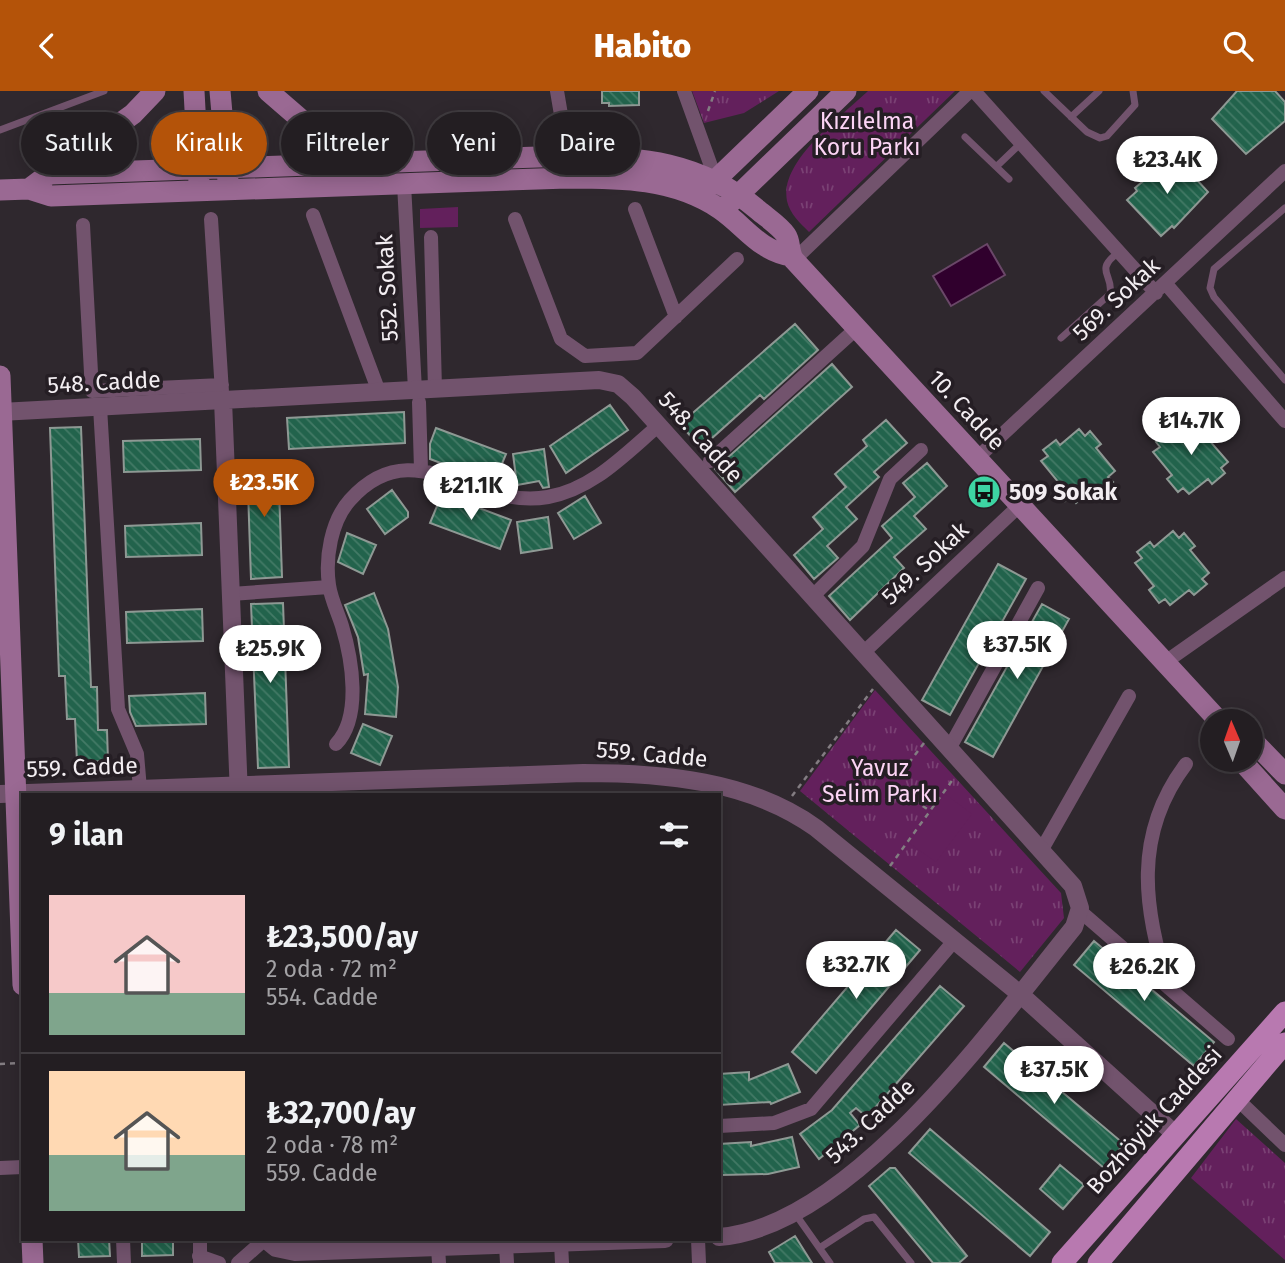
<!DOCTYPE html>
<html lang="tr">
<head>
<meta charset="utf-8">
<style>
	body { margin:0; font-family:"Fira Sans",sans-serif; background:#2f2b2f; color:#f1f3f6; height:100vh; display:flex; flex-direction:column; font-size:26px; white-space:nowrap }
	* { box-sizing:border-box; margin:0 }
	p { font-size:23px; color:#a3a2a5 }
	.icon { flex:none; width:38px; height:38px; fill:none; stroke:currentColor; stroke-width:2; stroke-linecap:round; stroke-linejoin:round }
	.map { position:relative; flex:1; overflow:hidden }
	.side { position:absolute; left:21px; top:702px; width:700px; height:448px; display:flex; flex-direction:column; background:#231e22; border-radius:0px; box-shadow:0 4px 18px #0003,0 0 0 2px #403c40 }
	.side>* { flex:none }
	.guide { position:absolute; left:21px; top:21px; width:700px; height:63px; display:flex; gap:14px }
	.needle { width:46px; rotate:358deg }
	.fabs { position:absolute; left:1200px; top:618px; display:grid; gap:14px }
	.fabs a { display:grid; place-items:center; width:63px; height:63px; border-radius:50%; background:#231e22; box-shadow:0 4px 18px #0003,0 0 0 2px #403c40; font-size:35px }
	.price { position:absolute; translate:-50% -60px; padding:0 16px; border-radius:24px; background:#fff; color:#222; font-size:23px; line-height:46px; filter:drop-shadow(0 2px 4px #0008) }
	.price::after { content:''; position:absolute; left:50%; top:42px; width:21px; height:16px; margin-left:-10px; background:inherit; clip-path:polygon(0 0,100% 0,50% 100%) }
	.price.on { background:#b45309; color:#fff }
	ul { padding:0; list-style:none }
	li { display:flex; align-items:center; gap:21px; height:175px; padding:0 28px }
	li+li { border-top:2px solid #403c40 }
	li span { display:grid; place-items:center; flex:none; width:196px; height:140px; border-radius:0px; color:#555 }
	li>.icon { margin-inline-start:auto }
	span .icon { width:84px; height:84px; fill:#fffc; stroke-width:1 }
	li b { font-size:30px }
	h2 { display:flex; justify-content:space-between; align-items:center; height:84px; padding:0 28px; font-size:30px }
	.pill { padding:0 24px; border-radius:32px; background:#231e22; box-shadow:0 4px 18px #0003,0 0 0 2px #403c40; font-size:24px; line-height:63px }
	.pill.on { background:#b45309; color:#fff }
	header { display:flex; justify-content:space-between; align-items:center; height:91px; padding:0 28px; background:#b45309; color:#fff; font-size:32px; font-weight:800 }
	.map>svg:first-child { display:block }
	.grass { fill:url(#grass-tufts) }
	.pitch { fill:#63205c }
	.water { fill:#30002d; stroke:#6a4768; stroke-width:2 }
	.building { fill:url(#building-back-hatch); stroke:#8e9994; stroke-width:2 }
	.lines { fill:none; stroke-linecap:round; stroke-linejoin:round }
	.path { stroke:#837d82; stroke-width:2.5; stroke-dasharray:5 5; stroke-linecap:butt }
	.service { stroke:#72536d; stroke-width:7 }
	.minor { stroke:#72536d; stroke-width:14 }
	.tertiary { stroke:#72536d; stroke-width:18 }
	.secondary { stroke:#9a6993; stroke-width:21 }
	.primary { stroke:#b879b0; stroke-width:21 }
	.labels { text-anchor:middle; stroke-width:7; stroke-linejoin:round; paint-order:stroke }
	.park-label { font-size:23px; fill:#fcd4f5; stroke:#251e24 }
	.street-label { font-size:23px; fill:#f3eef2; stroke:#251e24 }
	.poi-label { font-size:23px; font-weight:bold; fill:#f3eef2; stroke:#251e24; text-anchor:start }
</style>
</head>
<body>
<header><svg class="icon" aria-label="back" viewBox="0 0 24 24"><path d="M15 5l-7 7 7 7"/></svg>Habito<svg class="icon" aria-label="search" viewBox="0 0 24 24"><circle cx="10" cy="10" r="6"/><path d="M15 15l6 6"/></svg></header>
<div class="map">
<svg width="1285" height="1172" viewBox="0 0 1285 1172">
	<defs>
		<pattern id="grass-tufts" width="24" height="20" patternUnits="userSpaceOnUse" patternTransform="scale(1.75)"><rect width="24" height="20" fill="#63205c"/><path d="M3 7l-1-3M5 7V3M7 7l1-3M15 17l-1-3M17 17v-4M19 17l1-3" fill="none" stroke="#7a4174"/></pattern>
		<pattern id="building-back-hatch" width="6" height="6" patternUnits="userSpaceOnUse" patternTransform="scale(1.75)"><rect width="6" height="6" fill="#22634c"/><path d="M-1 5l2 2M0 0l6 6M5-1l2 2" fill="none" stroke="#437a66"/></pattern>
	</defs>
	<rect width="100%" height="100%" fill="#2f282e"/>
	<path class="grass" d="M692,0H779L744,22L704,32Z
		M868,0H955L809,141C800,132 790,123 787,110C779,70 842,25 868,0Z
		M875,599L1061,802L1064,827L1020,881L800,700Z
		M1236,1028L1285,1072V1169L1191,1087Z"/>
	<path class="pitch" d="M458,116V136L420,137V118Z
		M945,703L972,723L936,771L909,752Z"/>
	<path class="water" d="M987,153L1005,184L951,215L933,185Z"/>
	<path class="building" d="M602,0H639V14L609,15V12H602Z
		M1237,0H1275L1285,11V30L1246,63L1212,28Z
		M1174,64L1208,101L1174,137L1172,135L1161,145L1127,109L1137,100L1135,97Z
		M795,233L818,259L764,308L760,304L701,357L680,333Z
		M832,273L852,296L735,401L715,378Z
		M610,314L628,339L566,382L550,355Z
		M404,321L405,352L289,358L287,327Z
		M886,329L907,352L874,381L879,386L846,416L857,428L827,455L838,467L814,488L794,464L823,438L813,426L846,396L835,383L867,355L863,349Z
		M1192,329L1197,336L1203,331L1213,344L1208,348L1228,371L1221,377L1225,382L1212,393L1208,388L1189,403L1183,397L1178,401L1167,388L1172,384L1153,361L1160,356L1156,351L1169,340L1173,345Z
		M81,336L91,596H97L98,639H107L108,670L77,671L75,628H67L65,585H59L50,337Z
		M436,337L506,363L494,392L430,368V353Z
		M1079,338L1085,345L1090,340L1101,353L1096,357L1115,380L1108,386L1113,391L1100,401L1096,396L1076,412L1071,405L1065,410L1055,397L1060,393L1041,370L1048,365L1043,359L1056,349L1060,354Z
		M200,348L201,379L124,381L123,350Z
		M544,358L549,396L543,397L539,390L517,394L513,363Z
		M278,369L282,486L251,488L247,370Z
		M927,372L947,395L914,425L926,438L894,466L904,477L850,529L829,505L892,447L882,435L915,406L903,392Z
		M392,399L408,421V426L385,443L367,418Z
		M442,403L511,429L500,458L430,432Z
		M585,405L601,432L574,448L558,422Z
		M548,426L552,457L521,462L517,431Z
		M201,432L202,464L126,466L125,435Z
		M1173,440L1179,447L1184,442L1195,455L1190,459L1209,482L1202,488L1207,493L1194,504L1189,499L1170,514L1165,508L1159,512L1149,499L1154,495L1135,472L1142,467L1137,461L1150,451L1154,456Z
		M347,442L376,454L363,483L338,471Z
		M998,473L1026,488L950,624L922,609Z
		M374,502L388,538L398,596L396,626L365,623L368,583L364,584L358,546L345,514Z
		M283,512L289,676L258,677L251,513Z
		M1042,513L1069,528L993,666L965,651Z
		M202,518L203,550L127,552L126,521Z
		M205,602L206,633L136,635L130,621L129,605Z
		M363,633L392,645L380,674L351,662Z
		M896,839L920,859L816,982L792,961Z
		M1094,850L1214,951L1194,975L1074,874Z
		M940,895L964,915L867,1026L856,1017L850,1022L860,1034L819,1068L800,1043L832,1019Z
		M1004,952L1124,1053L1104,1077L984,976Z
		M788,973L800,1001L771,1013L770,1011L719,1014V983L749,981V989Z
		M930,1038L1050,1141L1030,1165L909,1062Z
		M792,1046L799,1076L768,1083L722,1084L719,1053L751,1051V1055Z
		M1060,1074L1084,1094L1063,1118L1040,1098Z
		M890,1077H895L967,1165L959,1172H933L869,1095Z
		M795,1145L812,1172H775L769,1161Z
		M78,1148H109L110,1165L79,1166Z
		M142,1148H173V1164L142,1165Z"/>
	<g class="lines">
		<path class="path" d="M708,20L715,0
			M924,652L892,694L930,720
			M792,705L873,598
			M890,775L954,687
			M0,973L23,972"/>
		<path class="service" d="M1044,0L1087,41L1100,47L1107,45L1135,14L1133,0
			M1071,26L1099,0
			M0,39L104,0
			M965,46L1009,88
			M997,75L1021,52
			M1285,117L1214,178L1210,197L1214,206L1285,289
			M1061,247L1110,203C1114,183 1093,180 1119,161
			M794,1121L830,1172
			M821,1156L864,1128L874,1126L911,1172"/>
		<path class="minor" d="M557,0L568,65
			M684,0L716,89
			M974,0L1156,202
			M404,93L415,299
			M635,118L676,226
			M313,124L379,301
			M211,128L222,301
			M515,128L561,248L585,265L637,262L737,168
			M83,134L92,300L222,294
			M431,146L435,298
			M794,169L970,0
			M1166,193L1285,330
			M419,311L421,378
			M100,316L118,618L137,663L140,698
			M976,368L1285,80
			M710,370L857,237
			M231,503L329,496
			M812,506L863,455L890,388L921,359
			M863,562L1019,415
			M1164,572L1285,487
			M336,653C362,626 352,568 342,535C338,522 331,508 329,494C325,467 331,430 350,409C414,337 473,420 548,406C593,398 625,363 658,335
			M949,658L1038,497
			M1041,760L1129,605
			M1080,820L1228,948
			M1169,897C1143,818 1133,743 1186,673
			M1237,1008L1285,1054
			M719,1035L774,1032L811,1018L954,850
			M0,1077L23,1076
			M123,1148L124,1172
			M200,1148V1172
			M698,1148L699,1172
			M561,1152L562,1172
			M506,1154L507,1172
			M438,1156L439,1172
			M199,1165L219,1172
			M238,1172L265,1148"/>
		<path class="tertiary" d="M223,309L239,704
			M0,321L599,289L618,293L633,306L1073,795L1080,817L1074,836C996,932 851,1136 719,1146
			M0,703L583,682C663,682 749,689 816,737L1020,903L1176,1044
			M265,1148L276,1157L295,1161L665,1148"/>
		<path class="secondary" d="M194,0L199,92
			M220,0L228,90
			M268,0L313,39L358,72
			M50,83L133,23L155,0
			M706,98L808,0
			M0,99L29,98
			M729,113L846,0
			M791,165C758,159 746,136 720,118C674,87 621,87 567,87L51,105L29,98L49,83L568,65C639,65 702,71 758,119C766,126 780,135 786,144C791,151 788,161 794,169L1219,630
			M0,285L23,894
			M1251,648L1285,683
			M1240,668L1285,718
			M32,1148L33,1172"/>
		<path class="primary" d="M1062,1172L1285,921
			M1098,1172L1285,952"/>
	</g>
	<defs>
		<symbol id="bus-disc" viewBox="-11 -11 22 22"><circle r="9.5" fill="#3dd4a3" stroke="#251e24"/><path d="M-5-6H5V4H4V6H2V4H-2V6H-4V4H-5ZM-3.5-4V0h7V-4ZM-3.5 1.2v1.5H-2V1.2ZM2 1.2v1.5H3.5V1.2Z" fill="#111"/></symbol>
	</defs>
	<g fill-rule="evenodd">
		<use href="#bus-disc" x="965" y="382" width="38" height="38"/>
	</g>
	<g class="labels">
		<g class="park-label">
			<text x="867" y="38">Kızılelma<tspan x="867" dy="26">Koru Parkı</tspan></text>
			<text x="880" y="685">Yavuz<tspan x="880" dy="26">Selim Parkı</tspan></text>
		</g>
		<g class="street-label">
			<text transform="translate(387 197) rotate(-93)" y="8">552. Sokak</text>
			<text transform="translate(1116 208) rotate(-43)" y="8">569. Sokak</text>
			<text transform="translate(104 291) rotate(-3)" y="8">548. Cadde</text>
			<text transform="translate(967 319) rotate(47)" y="8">10. Cadde</text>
			<text transform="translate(701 346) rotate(48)" y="8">548. Cadde</text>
			<text transform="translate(925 472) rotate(-43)" y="8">549. Sokak</text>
			<text transform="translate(652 663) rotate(5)" y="8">559. Cadde</text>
			<text transform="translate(82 676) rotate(-2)" y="8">559. Cadde</text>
			<text transform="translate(1154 1029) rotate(-48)" y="8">Bozhöyük Caddesi</text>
			<text transform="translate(870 1030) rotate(-43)" y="8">543. Cadde</text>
		</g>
		<g class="poi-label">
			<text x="1009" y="409">509 Sokak</text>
		</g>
	</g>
</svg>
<div class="fabs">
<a><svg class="needle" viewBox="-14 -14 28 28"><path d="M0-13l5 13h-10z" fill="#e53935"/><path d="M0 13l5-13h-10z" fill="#a3a2a5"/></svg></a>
</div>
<b class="price" style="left:1167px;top:105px">₺23.4K</b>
<b class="price" style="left:1191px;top:366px">₺14.7K</b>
<b class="price on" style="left:264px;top:428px">₺23.5K</b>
<b class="price" style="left:471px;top:431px">₺21.1K</b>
<b class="price" style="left:1017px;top:590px">₺37.5K</b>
<b class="price" style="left:270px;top:594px">₺25.9K</b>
<b class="price" style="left:856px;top:910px">₺32.7K</b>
<b class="price" style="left:1144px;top:912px">₺26.2K</b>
<b class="price" style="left:1054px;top:1015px">₺37.5K</b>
<div class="guide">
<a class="pill">Satılık</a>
<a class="pill on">Kiralık</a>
<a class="pill">Filtreler</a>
<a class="pill">Yeni</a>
<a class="pill">Daire</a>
</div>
<section class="side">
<h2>9 ilan<svg class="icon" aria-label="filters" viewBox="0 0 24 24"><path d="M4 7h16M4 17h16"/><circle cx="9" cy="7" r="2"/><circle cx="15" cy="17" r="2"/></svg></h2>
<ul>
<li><span style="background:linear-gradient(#f6c9c9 70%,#7fa58c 0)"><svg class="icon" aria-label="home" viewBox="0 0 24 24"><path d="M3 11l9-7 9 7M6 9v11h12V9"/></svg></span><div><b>₺23,500/ay</b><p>2 oda · 72 m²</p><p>554. Cadde</p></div></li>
<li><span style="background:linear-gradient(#ffd9b3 60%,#7fa58c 0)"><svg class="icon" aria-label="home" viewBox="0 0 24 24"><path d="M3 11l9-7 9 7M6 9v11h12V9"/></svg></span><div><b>₺32,700/ay</b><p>2 oda · 78 m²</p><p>559. Cadde</p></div></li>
</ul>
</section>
</div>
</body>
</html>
